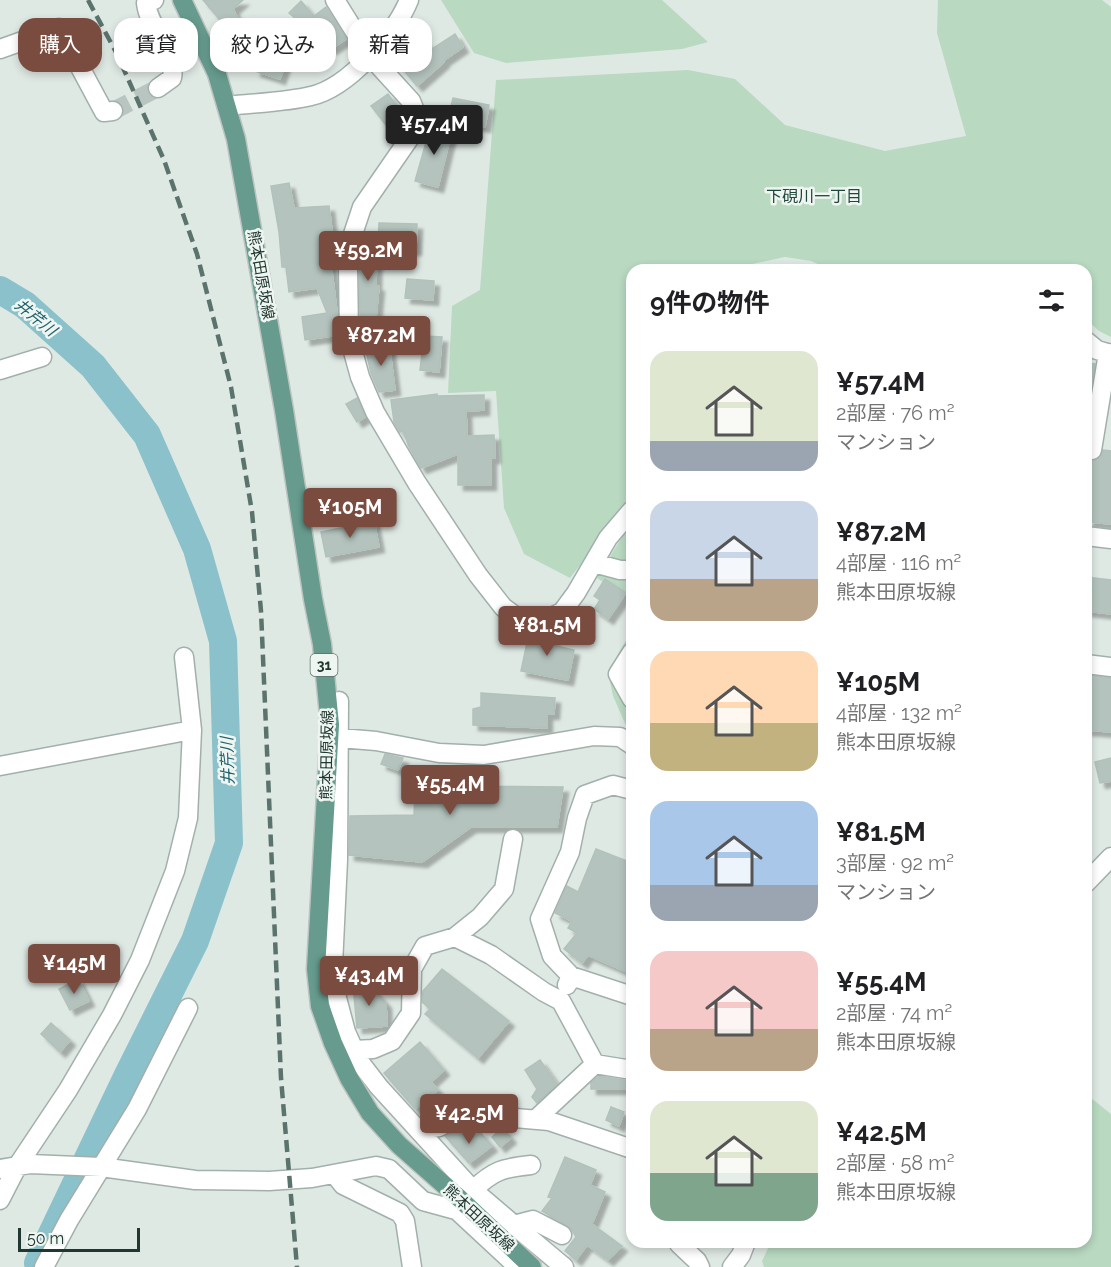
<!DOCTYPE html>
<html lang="ja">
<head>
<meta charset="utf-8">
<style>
	body { margin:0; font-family:Raleway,"Noto Sans JP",sans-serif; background:#f6f6f6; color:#202124; height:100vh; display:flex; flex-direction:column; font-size:22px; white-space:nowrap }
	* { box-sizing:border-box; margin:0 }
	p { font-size:20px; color:#757577 }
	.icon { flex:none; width:33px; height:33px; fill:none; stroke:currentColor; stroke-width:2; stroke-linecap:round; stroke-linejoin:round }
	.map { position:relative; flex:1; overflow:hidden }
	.panel { position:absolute; left:626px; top:264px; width:466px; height:984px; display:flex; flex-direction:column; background:#fff; border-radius:18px; box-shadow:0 3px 9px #0003 }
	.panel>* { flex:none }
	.guide { position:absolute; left:18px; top:18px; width:518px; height:54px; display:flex; gap:12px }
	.scale { position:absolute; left:18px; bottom:15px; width:122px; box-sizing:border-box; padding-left:6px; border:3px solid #213731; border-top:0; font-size:16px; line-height:21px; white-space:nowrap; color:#213731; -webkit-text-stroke:4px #eff6f2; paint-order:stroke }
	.price { position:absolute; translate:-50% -51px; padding:0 14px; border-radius:6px; background:#7a4c3f; color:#fff; font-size:20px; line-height:39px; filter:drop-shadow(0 2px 3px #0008) }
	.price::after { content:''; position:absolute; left:50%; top:36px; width:18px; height:14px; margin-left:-9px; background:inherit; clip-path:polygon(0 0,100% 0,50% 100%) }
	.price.selected { background:#222; color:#fff }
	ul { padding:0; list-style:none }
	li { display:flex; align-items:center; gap:18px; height:150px; padding:0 24px }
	li span { display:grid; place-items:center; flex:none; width:168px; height:120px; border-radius:18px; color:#555 }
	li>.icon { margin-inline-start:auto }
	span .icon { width:72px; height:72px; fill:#fffc; stroke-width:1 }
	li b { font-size:26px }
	h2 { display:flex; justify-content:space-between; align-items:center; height:72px; padding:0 24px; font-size:26px }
	.chip { padding:0 21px; border-radius:18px; background:#fff; box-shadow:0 3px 9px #0003; font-size:21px; line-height:54px }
	.chip.selected { background:#7a4c3f; color:#fff }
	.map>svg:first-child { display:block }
	.green { fill:#b9d9c1 }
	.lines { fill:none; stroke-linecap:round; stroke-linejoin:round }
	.river { stroke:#8ac1ca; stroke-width:28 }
	.building { fill:#b4c3bd; stroke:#b2c2bb; stroke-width:1.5; filter:url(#shadow) }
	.minor-tunnel { stroke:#b9c5c0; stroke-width:18; stroke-dasharray:18 9; stroke-linecap:butt }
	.minor-casing { stroke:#a2b0ab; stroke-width:21 }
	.major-casing { stroke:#bcc3c1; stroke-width:21 }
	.minor { stroke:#fff; stroke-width:18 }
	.major { stroke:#669b8d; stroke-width:18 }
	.rail { stroke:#5b736d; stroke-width:4.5; stroke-dasharray:12 6; stroke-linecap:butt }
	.labels { text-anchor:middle; stroke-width:5; stroke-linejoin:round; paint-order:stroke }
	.shield { fill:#eff6f2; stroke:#5f706b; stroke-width:1.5 }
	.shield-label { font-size:14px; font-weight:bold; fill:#213731 }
	.street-label { font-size:15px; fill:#213731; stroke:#eff6f2 }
	.neighbourhood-label { font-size:16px; fill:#1f473d; stroke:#eff6f2 }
	.water-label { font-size:16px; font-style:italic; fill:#21616e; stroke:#eff6f2 }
</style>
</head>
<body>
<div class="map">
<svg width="1111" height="1267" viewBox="0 0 1111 1267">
	<defs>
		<filter id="shadow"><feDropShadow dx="5.5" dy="5.5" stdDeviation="1.5" flood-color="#0004"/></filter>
	</defs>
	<rect width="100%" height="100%" fill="#dfe9e4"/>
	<path class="green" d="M441,0H662L708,42L682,49L506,63L474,53Z
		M938,0H1102L1111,7V337L1099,331L1086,319V270H967L959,264L927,267L918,270H831L811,261L785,257L725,270H632L631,500L570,578L524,554L504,508L496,391L448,393L452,306L480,290L496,80L688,70L735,79L785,125L885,151L966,136L937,33Z
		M631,525V601L597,578L625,532Z
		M631,631V737L613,696L608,672Z
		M1086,1094L1111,1114V1267H764L762,1261L771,1242H1086Z"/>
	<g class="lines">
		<path class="river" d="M0,290L25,305L93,366L147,435L197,549L223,641L229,843L195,941L128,1075L38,1263"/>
	</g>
	<path class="building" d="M203,0H243L233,9L254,49L239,57L220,20Z
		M301,1L314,16L326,7L346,39L331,49L289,13Z
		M269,27L275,30L324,45L312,60L292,44L280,79L255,71Z
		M455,34L463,47L443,61L444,62L417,86L398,63L425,41L432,49Z
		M388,94L402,113L386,125L371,106Z
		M453,98L489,105L485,127L448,119Z
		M431,125L452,130L438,187L415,181Z
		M289,183L294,208L329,206L334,247H329L337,312L338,335L305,340L302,317L327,313L317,288L289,292L286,267H282L279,232L271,186Z
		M379,223L417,224L416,250L378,249Z
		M362,245H377L376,286H379L376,318L360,316L359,266Z
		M407,279L434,281L433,300L405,298Z
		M424,336L442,337L439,372L420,370Z
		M389,343L395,390L379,392L371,373L365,347Z
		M1086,363L1095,364L1088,405H1086Z
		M437,394V396L484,395V410L466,411L467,436L494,435L495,458H491V485H458V454L421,468L409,447L403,431L400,432L394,422L391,400Z
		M357,398L365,417L357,422L346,404Z
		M1103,450L1111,451V524L1088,522L1089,505H1086V459L1096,460L1101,457Z
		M374,521L379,547L326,557L321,532Z
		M1086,577L1111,580V614L1086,611Z
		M605,579L626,593L608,619L594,609L600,600L594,596Z
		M546,632L554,634L552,645L574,650L568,680L521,671L529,633Z
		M1086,675L1111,678V732L1086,730Z
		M481,693L555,698L554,714H547V728L473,725V709L481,707Z
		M385,754L403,758L398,770L381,764Z
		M1111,758V781L1100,783L1095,762Z
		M416,769L455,771L456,786L563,787L557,827H471L422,862L349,855L350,816L414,815Z
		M596,849L632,863V974L588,955L582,963L564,949L577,933L568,928L572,921L555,913L567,886L578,892Z
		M442,969L509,1021L478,1058L425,1014L430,1009L422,1002L423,991Z
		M78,979L89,1001L70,1010L59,989Z
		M369,984L386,1003L387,1026L357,1028L353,985Z
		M51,1023L70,1040L60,1052L41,1034Z
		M420,1042L444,1070L431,1082L438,1090L415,1109L384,1073Z
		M540,1060L557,1084L537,1103L532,1097L537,1089L525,1070Z
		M599,1076L629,1081V1089H591V1083Z
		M611,1107L624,1112L619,1126L606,1120Z
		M502,1128L511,1138L500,1147L492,1137Z
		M458,1130L468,1141L480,1132L492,1146L469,1163L445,1136Z
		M565,1157L596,1170L590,1185L605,1192L592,1224L622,1246L608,1260L587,1245L576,1260L565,1251L576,1237L571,1228L542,1211L552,1198L548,1197Z"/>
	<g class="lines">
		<path class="minor-tunnel" d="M113,111L158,88"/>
		<defs>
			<path id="minor" d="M154,0L146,3C149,30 177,50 172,78L158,88
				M335,0L370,56L411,101L420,123L362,207L351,240L348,265L349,337L360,377L375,412L417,483L478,575L503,607L522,621L541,622L562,612L576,593L608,538L632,510
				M0,49L59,28L104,112L113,111
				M228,106C254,103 287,102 311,96C348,88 395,34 409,0
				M1086,341L1097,350L1111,354
				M0,370L42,357
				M1092,450L1108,353
				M1086,536L1111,539
				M594,563L620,570H632
				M632,652L618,674L632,699
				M1086,664L1111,667
				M339,701L338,860L333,965L337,998L346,1032L359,1061L379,1087L473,1190L456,1196
				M340,738L376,741L439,753L484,755L594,736L620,737L632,745
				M0,766L192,730
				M1086,883L1111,857
				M455,937L480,917L504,889L513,839
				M571,976L552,956L540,919L570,852L577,818L585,795L613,785L632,790
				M567,985L571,976L632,996
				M354,1050L373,1049L392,1041L411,1013L412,969L425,946L455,937L491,955L544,992L561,1001L595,1064L632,1070
				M535,1120L595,1064
				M419,1130L439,1127L462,1115H481L549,1121L632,1149
				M531,1165C503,1168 494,1170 473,1190L514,1225L533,1220L562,1235
				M0,1169L30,1164L101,1167L195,1180L269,1181L312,1178L376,1166L389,1169L423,1201L456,1210
				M335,1175L343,1185L400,1213L405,1221L412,1267
				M0,1200L18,1165L68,1090L112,1015L140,960L175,871L188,818L192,730L184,657
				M449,1203L518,1267
				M514,1225L564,1267
				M679,1244L697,1261L700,1267
				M44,1267L69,1220L137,1109L188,1008
				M732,1267L741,1255L746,1242"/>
			<path id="major" d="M182,0L217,74L236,139L284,410L313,599L322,644L330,725L316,969L320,1006L333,1043L349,1078L370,1113L399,1145L459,1198L532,1267"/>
		</defs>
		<use href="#minor" class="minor-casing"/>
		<use href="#major" class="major-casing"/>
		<use href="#minor" class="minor"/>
		<use href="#major" class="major"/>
		<path class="rail" d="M88,0L117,54L164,160L197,254L231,387L252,512L261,611L281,1078L297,1267"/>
	</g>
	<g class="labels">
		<rect class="shield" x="310.5" y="654" width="27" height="22" rx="4.5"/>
		<g class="shield-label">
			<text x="324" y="670">31</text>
		</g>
		<g class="street-label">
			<text transform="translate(261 275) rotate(80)" y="5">熊本田原坂線</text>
			<text transform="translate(327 755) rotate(-89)" y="5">熊本田原坂線</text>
			<text transform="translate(479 1218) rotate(43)" y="5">熊本田原坂線</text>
		</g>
		<g class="neighbourhood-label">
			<text x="814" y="202">下硯川一丁目</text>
		</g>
		<g class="water-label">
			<text transform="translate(36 317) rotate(39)" y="6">井芹川</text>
			<text transform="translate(227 761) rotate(-92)" y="6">井芹川</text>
		</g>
	</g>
</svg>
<div class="scale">50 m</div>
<b class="price selected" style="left:434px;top:156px">¥57.4M</b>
<b class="price" style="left:368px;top:282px">¥59.2M</b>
<b class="price" style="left:381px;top:367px">¥87.2M</b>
<b class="price" style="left:350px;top:539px">¥105M</b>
<b class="price" style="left:547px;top:657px">¥81.5M</b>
<b class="price" style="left:450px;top:816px">¥55.4M</b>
<b class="price" style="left:74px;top:995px">¥145M</b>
<b class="price" style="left:369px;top:1007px">¥43.4M</b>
<b class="price" style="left:469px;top:1145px">¥42.5M</b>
<div class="guide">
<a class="chip selected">購入</a>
<a class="chip">賃貸</a>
<a class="chip">絞り込み</a>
<a class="chip">新着</a>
</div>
<section class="panel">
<h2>9件の物件<svg class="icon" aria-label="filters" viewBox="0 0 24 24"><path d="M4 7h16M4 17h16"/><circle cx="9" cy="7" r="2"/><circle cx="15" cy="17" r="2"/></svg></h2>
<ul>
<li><span style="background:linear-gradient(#dfe7d0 75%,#9aa5b1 0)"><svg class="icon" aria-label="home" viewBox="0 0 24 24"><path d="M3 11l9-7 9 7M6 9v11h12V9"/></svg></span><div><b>¥57.4M</b><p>2部屋 · 76 m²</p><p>マンション</p></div></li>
<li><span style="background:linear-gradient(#c9d6e8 65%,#b9a48a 0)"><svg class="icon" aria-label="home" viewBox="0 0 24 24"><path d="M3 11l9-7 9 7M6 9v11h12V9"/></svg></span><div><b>¥87.2M</b><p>4部屋 · 116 m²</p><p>熊本田原坂線</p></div></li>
<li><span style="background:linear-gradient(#ffd9b3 60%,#c2b280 0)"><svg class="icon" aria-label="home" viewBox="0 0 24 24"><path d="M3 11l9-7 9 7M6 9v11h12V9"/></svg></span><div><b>¥105M</b><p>4部屋 · 132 m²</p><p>熊本田原坂線</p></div></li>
<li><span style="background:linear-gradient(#a9c7e8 70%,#9aa5b1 0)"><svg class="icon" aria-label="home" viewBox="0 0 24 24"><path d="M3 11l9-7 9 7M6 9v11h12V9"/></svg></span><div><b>¥81.5M</b><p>3部屋 · 92 m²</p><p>マンション</p></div></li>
<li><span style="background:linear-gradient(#f6c9c9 65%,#b9a48a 0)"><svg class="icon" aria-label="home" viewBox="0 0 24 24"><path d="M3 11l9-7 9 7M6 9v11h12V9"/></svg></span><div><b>¥55.4M</b><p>2部屋 · 74 m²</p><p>熊本田原坂線</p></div></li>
<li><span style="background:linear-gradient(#dfe7d0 60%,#7fa58c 0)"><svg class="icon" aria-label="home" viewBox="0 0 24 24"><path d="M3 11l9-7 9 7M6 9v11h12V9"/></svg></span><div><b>¥42.5M</b><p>2部屋 · 58 m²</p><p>熊本田原坂線</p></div></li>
</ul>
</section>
</div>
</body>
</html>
